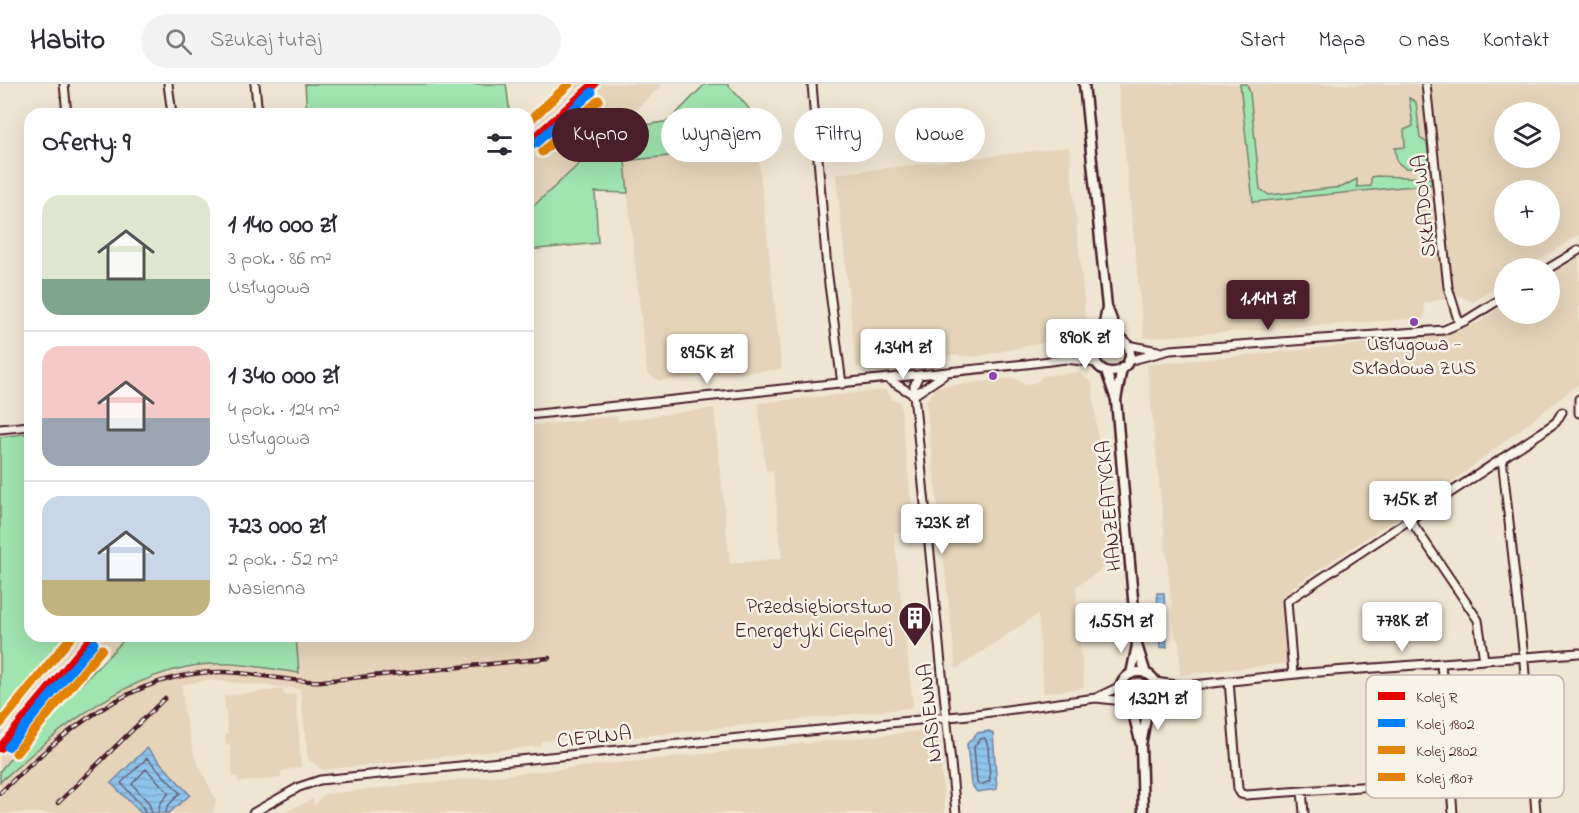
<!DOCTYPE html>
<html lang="pl">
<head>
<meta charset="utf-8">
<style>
	body { margin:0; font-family:"Indie Flower",sans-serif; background:#f2f2f3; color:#2b2b33; height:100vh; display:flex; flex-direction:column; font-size:22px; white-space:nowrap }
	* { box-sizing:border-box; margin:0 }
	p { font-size:20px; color:#7c7c81 }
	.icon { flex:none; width:33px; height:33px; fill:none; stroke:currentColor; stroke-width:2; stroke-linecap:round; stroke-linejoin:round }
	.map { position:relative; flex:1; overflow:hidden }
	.sheet { position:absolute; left:24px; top:24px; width:510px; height:534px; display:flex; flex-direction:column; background:#fff; border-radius:18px; box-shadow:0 6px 24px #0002 }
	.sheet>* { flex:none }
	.banner { position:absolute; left:552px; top:24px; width:570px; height:54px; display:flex; gap:12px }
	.buttons { position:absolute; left:1494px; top:18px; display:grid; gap:12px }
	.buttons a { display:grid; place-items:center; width:66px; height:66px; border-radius:50%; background:#fff; box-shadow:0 6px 24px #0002; font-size:30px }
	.price { position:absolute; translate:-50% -51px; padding:0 14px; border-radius:6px; background:#fff; color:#222; font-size:20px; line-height:39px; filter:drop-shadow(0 2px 3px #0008) }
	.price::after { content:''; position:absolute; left:50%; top:36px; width:18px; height:14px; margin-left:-9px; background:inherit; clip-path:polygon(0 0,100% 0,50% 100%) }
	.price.current { background:#4a1f2b; color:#fff }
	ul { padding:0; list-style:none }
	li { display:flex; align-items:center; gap:18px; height:150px; padding:0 18px }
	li+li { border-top:2px solid #e1e1e2 }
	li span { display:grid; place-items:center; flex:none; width:168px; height:120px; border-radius:18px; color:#555 }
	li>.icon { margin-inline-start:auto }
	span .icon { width:72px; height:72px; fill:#fffc; stroke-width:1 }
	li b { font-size:26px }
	h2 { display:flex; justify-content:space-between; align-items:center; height:72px; padding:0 18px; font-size:26px }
	.tag { padding:0 21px; border-radius:27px; background:#fff; box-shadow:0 6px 24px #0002; font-size:21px; line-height:54px }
	.tag.current { background:#4a1f2b; color:#fff }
	header { display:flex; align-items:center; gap:36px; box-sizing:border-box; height:84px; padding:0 30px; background:#fff; border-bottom:2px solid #e1e1e2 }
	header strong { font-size:28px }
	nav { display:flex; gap:33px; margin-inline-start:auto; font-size:21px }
	.search { width:420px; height:54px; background:#f2f2f3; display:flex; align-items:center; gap:15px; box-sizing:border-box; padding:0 21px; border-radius:33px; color:#7c7c81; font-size:22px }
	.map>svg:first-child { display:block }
	.built { fill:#e5d4ba; fill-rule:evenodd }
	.grass { fill:#a0e4af; stroke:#75826d; stroke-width:1.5 }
	.water { fill:url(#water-rules); stroke:#73829f; stroke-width:1.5 }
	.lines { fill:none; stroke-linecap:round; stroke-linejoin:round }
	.shore { stroke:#656178; stroke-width:1.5 }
	.minor-casing { stroke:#4a1f2b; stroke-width:11 }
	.tertiary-casing { stroke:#4a1f2b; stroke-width:13 }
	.minor { stroke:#f7f3e8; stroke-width:7 }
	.tertiary { stroke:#f7f3e8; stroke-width:8 }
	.rail-casing { stroke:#4a1f2b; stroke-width:4.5 }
	.rail { stroke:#f7f3e8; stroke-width:2; stroke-dasharray:7; stroke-linecap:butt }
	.rail-1-casing { stroke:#f7f3e8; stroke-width:14 }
	.rail-2-casing { stroke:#f7f3e8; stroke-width:14 }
	.rail-3-casing { stroke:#f7f3e8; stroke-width:14 }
	.rail-4-casing { stroke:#f7f3e8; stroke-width:14 }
	.rail-1 { stroke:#e50000; stroke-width:9 }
	.rail-2 { stroke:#0080ff; stroke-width:9 }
	.rail-3 { stroke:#e48306; stroke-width:9 }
	.rail-4 { stroke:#e48306; stroke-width:9 }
	.bus-dot { fill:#8e44ad; stroke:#f7f3e8; stroke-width:2 }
	.labels { text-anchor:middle; stroke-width:5; stroke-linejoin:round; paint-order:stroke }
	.bus-label { font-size:20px; fill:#4a1f2b; stroke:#f7f3e8 }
	.street-label { font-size:21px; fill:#4a1f2b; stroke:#f7f3e8 }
	.poi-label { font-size:21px; fill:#4a1f2b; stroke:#f7f3e8; text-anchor:end }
	.key { fill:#f7f3e8; stroke:#c3b3af; stroke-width:1.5 }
	.key-label { font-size:16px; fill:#4a1f2b }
</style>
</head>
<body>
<header>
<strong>Habito</strong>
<div class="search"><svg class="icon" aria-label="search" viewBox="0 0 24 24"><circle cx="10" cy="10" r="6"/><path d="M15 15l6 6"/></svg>Szukaj tutaj</div>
<nav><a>Start</a><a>Mapa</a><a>O nas</a><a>Kontakt</a></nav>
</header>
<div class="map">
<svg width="1579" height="729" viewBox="0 0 1579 729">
	<defs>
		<pattern id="water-rules" width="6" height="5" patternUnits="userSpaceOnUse" patternTransform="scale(1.5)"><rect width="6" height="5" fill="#8ec4ec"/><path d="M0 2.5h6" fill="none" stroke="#7ca8cb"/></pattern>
	</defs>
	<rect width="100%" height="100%" fill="#efe5d3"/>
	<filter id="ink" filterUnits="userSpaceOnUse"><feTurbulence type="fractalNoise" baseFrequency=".0167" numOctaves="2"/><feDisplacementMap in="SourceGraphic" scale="12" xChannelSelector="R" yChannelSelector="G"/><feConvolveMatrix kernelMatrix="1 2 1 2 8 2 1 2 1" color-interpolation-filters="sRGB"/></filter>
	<g filter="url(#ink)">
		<path class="built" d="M561,0H663L528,127L527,30Z
			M1118,0H1579V151L1526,184H1504V198L1473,218L1460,212L1424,219L1425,234L1144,254ZM1504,28H1550V74H1504ZM1504,106H1550V152H1504Z
			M757,62L782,285L659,297L647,289L624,77Z
			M1069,63L1087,247L1072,253L974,273L952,271L924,277L856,283L836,90Z
			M1579,173V300L1456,395L1291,504L1288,579L1180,591L1179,559L1175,552L1147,281L1450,251L1477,239L1504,221V230H1550V192Z
			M1078,288L1092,299L1111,479L1076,503L1084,604L1044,609L1038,530L956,585L926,317L937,303L1014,294L1025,301L1037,298L1042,292Z
			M886,306L893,316L900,317L914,443L894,450L913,621L910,624L624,654L623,644H600V649L593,652L542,657L539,662L323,686L308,675L300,605L208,596L182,601L184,628L195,673L216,716L213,729H0V698L59,646L134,599L208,580L249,582L295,552H528V342L617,332L618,337L714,324L730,480L782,474L773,386L766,387L758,319Z
			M72,552H128L0,687V641Z
			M283,605L284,611L296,610L301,683L281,687V694L238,698L237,692L233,693L230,660H226L225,650H228L224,612Z
			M922,647L939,659L945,729H283L313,715L314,722L324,710Z"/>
		<path class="grass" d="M305,0H506L510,30H307Z
			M705,0H727C744,19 765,35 757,62L625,77L628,109L595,108L598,159L528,166V127L627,36L634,43L669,37Z
			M1240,0H1247L1250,9L1260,105L1269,111L1342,103L1357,95V103L1371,102V93L1377,92L1431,94L1432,100L1253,118Z
			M1409,14L1416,18L1420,54L1427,59L1430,85L1405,84L1397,78L1395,64L1405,63L1404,46L1413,42Z
			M30,349V552H72L0,641V353Z
			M128,552H296L299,589C270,585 237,578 208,580C124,588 60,645 0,698V687L14,670Z"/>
		<path class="water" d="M1157,509H1164L1167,563L1160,564Z
			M989,647L993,649L997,705L977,708L971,700L967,660L977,649Z
			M147,664L190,711L169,729H141L111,699Z"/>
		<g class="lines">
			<path class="shore" d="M985,654L988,662L990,697L980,701L977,699L974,663L980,655Z
				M145,729L143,723L121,699L147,674L180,709L167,723L166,729
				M152,729L149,719L132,700L146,685L169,709L160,720L158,729"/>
			<defs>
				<path id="minor" d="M64,0L67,30
					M168,0L172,30
					M255,0L258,30
					M812,0L827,185L842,300
					M1426,0L1448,203L1459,239
					M1549,184L1579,166
					M1127,261L1158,267
					M1066,275L1097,279
					M1128,277L1170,266L1444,246L1465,237L1504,213
					M919,291L914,302V311L956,729
					M888,295L914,311
					M914,311L944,291
					M1579,315V329
					M528,331L1026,280L1066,275L1095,263
					M0,345L30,342
					M1502,374L1523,565L1536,729
					M1409,434L1478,536L1484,576
					M1441,579L1453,729
					M1293,590L1287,517L1542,348L1556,338L1562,328
					M1229,597L1238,705L1241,710L1246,711L1402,700L1405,693L1398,614
					M1155,598L1184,602L1306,589L1579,569
					M1096,614L1121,602
					M1156,614L1184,602
					M1302,707L1304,729
					M253,729L299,703L320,696L969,631L1096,614L1123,617"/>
				<path id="tertiary" d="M1084,0L1107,223L1119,254
					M1094 270a18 18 0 1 1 36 0a18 18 0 1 1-36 0Z
					M1101,256L1107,223
					M1106,287L1116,316L1137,561L1146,590
					M1116,316L1122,284
					M1120 607a19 19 0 1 1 38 0a19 19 0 1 1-38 0Z
					M1131,590L1137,561
					M1132,625L1141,661L1143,729
					M1141,661L1148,624"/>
			</defs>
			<use href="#minor" class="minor-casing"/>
			<use href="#tertiary" class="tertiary-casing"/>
			<use href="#minor" class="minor"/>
			<use href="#tertiary" class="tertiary"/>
			<defs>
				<path id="rail" d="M0,709C61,650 132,587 222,588C256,588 288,599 322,597L549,574
					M58,719L165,614"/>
			</defs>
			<use href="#rail" class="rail-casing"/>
			<use href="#rail" class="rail"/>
			<defs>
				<path id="rail-1" d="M528,60L594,0
					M0,664L93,552"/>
				<path id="rail-2" d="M535,60L592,8
					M8,663L94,559"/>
				<path id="rail-3" d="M528,38L569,0
					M0,640L72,552"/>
				<path id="rail-4" d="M542,68L599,16
					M16,669L102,565"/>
			</defs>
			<use href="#rail-1" class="rail-1-casing"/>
			<use href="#rail-2" class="rail-2-casing"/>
			<use href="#rail-3" class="rail-3-casing"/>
			<use href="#rail-4" class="rail-4-casing"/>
			<use href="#rail-1" class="rail-1"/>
			<use href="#rail-2" class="rail-2"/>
			<use href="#rail-3" class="rail-3"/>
			<use href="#rail-4" class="rail-4"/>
		</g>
	</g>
	<defs>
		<symbol id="building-pin" viewBox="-11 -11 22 30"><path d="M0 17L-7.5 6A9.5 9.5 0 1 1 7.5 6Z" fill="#4a1f2b" stroke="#f7f3e8"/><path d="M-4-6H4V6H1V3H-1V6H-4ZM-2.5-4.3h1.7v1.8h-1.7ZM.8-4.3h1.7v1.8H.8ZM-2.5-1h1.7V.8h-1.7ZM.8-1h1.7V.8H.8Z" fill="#fff"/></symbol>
	</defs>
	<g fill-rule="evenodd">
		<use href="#building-pin" x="896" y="515" width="38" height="52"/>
	</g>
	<g class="bus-dot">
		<circle cx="1414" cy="238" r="5"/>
		<circle cx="993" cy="292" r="5"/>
	</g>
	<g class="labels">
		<g class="bus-label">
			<text x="1414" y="266">Usługowa -<tspan x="1414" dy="24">Składowa ZUS</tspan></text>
		</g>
		<g class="street-label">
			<text transform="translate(1423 122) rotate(-96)" y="7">SKŁADOWA</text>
			<text transform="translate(1108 422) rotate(-95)" y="7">HANZEATYCKA</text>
			<text transform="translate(929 629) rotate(-96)" y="7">NASIENNA</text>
			<text transform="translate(594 652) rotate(-6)" y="7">CIEPLNA</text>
		</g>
		<g class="poi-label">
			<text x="892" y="529">Przedsiębiorstwo<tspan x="892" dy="24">Energetyki Cieplnej</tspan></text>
		</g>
	</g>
	<rect x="1366" y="591" width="198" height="123" rx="9" class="key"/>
	<rect x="1378" y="608" width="27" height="8" fill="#e50000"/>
	<rect x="1378" y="635" width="27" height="8" fill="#0080ff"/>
	<rect x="1378" y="662" width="27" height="8" fill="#e48306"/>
	<rect x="1378" y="689" width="27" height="8" fill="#e48306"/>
	<g class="key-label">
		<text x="1416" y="618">Kolej R</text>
		<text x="1416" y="645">Kolej 1802</text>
		<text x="1416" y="672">Kolej 2802</text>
		<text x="1416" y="699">Kolej 1807</text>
	</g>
</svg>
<div class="buttons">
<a><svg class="icon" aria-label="layers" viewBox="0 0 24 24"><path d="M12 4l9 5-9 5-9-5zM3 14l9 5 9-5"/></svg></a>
<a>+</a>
<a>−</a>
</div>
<b class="price current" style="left:1268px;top:247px">1.14M zł</b>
<b class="price" style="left:1085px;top:286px">890K zł</b>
<b class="price" style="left:903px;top:296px">1.34M zł</b>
<b class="price" style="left:707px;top:301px">895K zł</b>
<b class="price" style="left:1410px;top:448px">715K zł</b>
<b class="price" style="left:942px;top:471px">723K zł</b>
<b class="price" style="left:1402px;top:569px">778K zł</b>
<b class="price" style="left:1121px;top:570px">1.55M zł</b>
<b class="price" style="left:1158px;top:647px">1.32M zł</b>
<div class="banner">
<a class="tag current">Kupno</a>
<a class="tag">Wynajem</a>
<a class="tag">Filtry</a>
<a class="tag">Nowe</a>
</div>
<section class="sheet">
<h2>Oferty: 9<svg class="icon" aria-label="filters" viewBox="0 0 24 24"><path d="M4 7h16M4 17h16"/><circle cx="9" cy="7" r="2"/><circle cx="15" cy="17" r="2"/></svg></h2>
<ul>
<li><span style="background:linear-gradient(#dfe7d0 70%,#7fa58c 0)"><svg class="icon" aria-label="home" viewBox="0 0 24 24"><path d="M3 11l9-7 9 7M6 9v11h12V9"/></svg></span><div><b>1 140 000 zł</b><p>3 pok. · 86 m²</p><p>Usługowa</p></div></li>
<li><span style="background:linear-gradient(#f6c9c9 60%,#9aa5b1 0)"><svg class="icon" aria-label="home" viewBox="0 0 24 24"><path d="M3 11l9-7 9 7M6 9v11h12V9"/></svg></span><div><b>1 340 000 zł</b><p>4 pok. · 124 m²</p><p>Usługowa</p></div></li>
<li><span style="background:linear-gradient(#c9d6e8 70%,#c2b280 0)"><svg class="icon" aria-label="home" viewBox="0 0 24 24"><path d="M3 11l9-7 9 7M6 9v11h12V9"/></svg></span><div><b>723 000 zł</b><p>2 pok. · 52 m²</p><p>Nasienna</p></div></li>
</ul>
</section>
</div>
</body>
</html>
